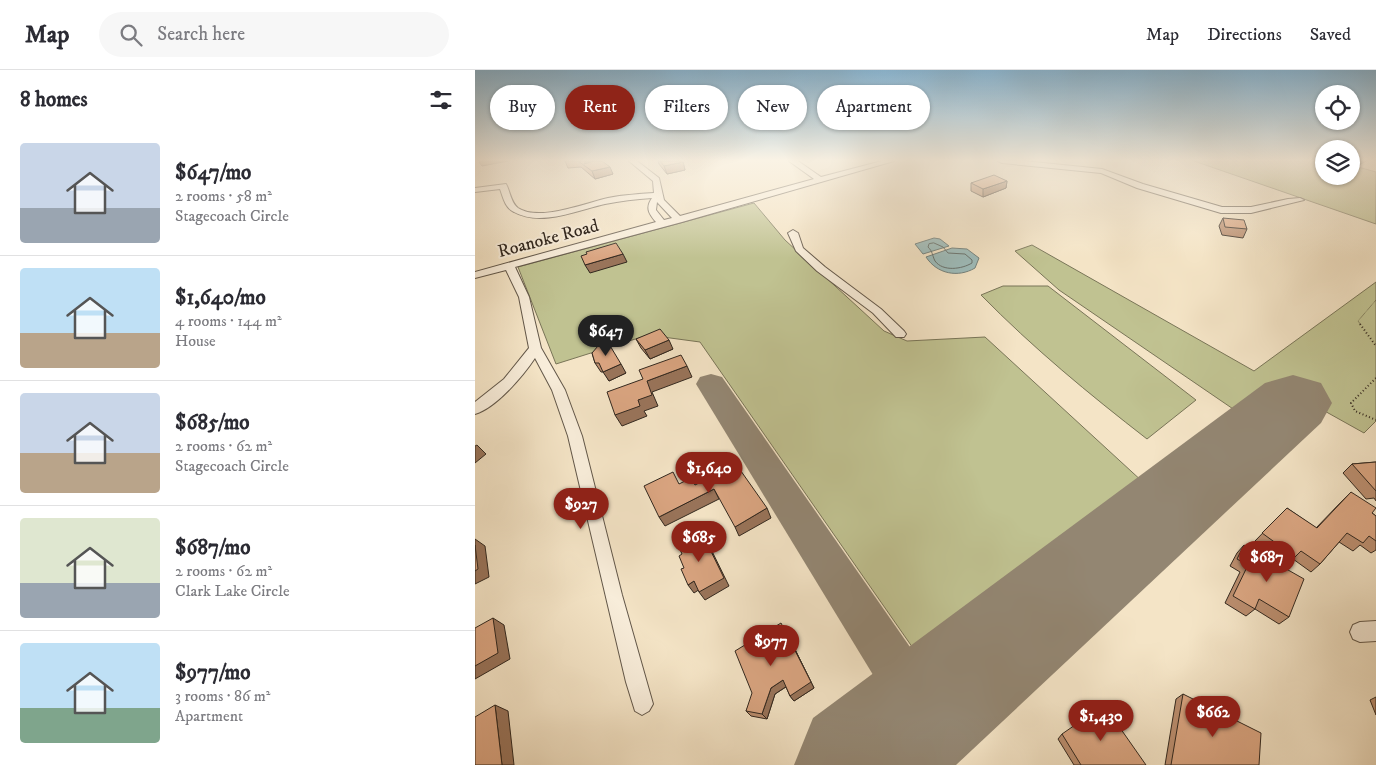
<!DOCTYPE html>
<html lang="en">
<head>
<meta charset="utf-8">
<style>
	body { margin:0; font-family:"IM FELL DW Pica",serif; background:#f7f7f7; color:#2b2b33; height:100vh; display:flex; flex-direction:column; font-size:19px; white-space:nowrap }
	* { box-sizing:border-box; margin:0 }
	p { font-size:16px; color:#7c7c81 }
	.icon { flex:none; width:28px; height:28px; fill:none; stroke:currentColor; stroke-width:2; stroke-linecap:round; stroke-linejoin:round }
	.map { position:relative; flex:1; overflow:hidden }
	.drawer { display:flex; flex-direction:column; background:#fff; width:475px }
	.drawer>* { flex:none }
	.hud { position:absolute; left:15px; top:15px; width:475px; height:45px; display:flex; gap:10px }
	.controls { position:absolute; left:840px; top:15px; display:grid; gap:10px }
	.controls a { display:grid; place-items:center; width:45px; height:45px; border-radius:50%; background:#fff; box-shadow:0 1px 4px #0004; font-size:25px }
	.price { position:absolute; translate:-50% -42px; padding:0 11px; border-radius:18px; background:#8f2418; color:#fff; font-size:16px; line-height:32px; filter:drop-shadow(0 1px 2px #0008) }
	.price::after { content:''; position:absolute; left:50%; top:30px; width:15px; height:11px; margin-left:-8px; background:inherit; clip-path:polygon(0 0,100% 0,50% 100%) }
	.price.current { background:#222; color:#fff }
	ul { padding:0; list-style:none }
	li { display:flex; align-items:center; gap:15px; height:125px; padding:0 20px }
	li+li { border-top:1px solid #e1e1e2 }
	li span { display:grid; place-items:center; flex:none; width:140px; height:100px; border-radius:5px; color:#555 }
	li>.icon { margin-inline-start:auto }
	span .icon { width:60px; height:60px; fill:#fffc; stroke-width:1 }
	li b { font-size:21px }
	h2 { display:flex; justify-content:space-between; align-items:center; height:60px; padding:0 20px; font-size:21px }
	.chip { padding:0 18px; border-radius:22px; background:#fff; box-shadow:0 1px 4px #0004; font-size:18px; line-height:45px }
	.chip.current { background:#8f2418; color:#fff }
	header { display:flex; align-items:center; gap:30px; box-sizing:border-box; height:70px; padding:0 25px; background:#fff; border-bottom:1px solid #e1e1e2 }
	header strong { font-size:24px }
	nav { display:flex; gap:28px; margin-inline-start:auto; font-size:18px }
	.search { width:350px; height:45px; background:#f7f7f7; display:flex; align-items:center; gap:12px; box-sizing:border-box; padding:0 18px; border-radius:28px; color:#7c7c81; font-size:19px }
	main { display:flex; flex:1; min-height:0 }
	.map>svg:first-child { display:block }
	.green { fill:#c0c291; stroke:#797558 }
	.water { fill:#9ebdbc; stroke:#73817d }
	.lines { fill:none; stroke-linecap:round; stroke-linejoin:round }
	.shore { stroke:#68726e; stroke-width:1 }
	.taxiway { fill:#938672; fill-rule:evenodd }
	.runway { fill:#938672; fill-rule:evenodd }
	.minor-casing { stroke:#625749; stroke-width:2 }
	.path-far1 { stroke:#32281f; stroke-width:1; stroke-dasharray:0.5 1; stroke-linecap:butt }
	.path { stroke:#32281f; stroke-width:2; stroke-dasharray:1 2.5; stroke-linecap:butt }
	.minor { fill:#f8edda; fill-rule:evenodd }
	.wall { fill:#bb8e6f; stroke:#32281f }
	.shaded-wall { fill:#99745a; stroke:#32281f }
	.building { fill:#daa581; stroke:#32281f }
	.labels { text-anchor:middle; stroke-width:4; stroke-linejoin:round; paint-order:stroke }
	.far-street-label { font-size:18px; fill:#32281f; stroke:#f8edda }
</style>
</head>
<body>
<header>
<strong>Map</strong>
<div class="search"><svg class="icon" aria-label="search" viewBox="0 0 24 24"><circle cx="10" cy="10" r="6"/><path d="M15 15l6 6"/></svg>Search here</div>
<nav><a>Map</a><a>Directions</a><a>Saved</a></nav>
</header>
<main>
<section class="drawer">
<h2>8 homes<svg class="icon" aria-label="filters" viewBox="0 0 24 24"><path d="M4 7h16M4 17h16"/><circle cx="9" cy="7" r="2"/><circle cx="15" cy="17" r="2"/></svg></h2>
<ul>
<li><span style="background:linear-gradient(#c9d6e8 65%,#9aa5b1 0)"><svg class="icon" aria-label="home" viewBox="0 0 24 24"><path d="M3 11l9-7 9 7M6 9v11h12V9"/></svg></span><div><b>$647/mo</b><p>2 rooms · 58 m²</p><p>Stagecoach Circle</p></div></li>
<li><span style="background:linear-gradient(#bfe0f5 65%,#b9a48a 0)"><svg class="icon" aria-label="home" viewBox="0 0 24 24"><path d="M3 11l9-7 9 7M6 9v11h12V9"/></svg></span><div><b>$1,640/mo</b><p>4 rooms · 144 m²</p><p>House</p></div></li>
<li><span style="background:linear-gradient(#c9d6e8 60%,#b9a48a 0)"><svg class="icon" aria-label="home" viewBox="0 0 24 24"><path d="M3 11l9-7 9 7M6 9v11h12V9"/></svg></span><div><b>$685/mo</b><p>2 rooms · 62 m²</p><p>Stagecoach Circle</p></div></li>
<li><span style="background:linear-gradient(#dfe7d0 65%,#9aa5b1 0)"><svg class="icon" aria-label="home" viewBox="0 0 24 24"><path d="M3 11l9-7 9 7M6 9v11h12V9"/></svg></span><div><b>$687/mo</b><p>2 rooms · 62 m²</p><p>Clark Lake Circle</p></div></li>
<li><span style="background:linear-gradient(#bfe0f5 65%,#7fa58c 0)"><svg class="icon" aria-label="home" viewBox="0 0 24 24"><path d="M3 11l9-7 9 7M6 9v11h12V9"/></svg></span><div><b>$977/mo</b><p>3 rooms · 86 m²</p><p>Apartment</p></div></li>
</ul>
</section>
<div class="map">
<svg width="901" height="695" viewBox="0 0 901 695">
	<rect width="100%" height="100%" fill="#f4e4c6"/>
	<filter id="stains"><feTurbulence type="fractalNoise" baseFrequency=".004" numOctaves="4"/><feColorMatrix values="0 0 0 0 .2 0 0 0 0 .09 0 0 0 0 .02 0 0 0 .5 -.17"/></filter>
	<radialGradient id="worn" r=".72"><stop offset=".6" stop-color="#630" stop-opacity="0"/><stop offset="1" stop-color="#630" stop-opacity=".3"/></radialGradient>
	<path class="green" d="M719,91H849V106H876V95L901,102V154Z
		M279,133L310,170L409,261L432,271L510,267L669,413L440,581L225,272L173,265L81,294L43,197Z
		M557,175L779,301L901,212V351L889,363L803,315L764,343L584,220L540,181Z
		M528,216H573L721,330L672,369C614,324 558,278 506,225Z"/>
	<path class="water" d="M459,168L465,169L474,176L448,184L440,174Z
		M477,178L492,179L504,188L500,198C483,208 462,204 451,187Z"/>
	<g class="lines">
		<path class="shore" d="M459,173L468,177L473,183L490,184L497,190V193C487,199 468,202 460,191C457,185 458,182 453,177L454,174Z"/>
		<path class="taxiway" d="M236,304L247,307L467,623L474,641L467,659L449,666L431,659L221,314L225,307Z"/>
		<path class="runway" d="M818,305L846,313L857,333L846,353L481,695H319L338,648L790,313Z"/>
		<defs>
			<path id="minor" d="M154,91H162L184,108L189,130L205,146L339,109L314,91H323L346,107L407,91H419L207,152L40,197L54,227L66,278L90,320L107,366L147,525L178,634L174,641L167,645L160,641L151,612L93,366L77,320L60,288C48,306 21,338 0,344V332L29,309L54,278L44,227L31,200L0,208V202L181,152C174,144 170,138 177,128C161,129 145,131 130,134C103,140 66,157 39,142C30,138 28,127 25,119L0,122V118L31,114C35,121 36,133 43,138C65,152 110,133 133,128C148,125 164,124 179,123L178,111ZM182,132L197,148L189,150L181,140Z
				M523,91H549L627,99L668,114L747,137H776L813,129L825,128L829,130L776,143H746L662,118L626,103L527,93Z
				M318,160L323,163L328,178L350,197L406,239L429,261L431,264L429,267H421L398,243L342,201L321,181L313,163Z
				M901,551V571L885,572L878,569L875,562L878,555L885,552Z"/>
		</defs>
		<use href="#minor" class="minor-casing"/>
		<path class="path-far1" d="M886,255L883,251L901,230"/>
		<path class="path" d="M885,254L901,276
			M901,308L876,333L880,341L901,350"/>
		<use href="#minor" class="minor"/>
	</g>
	<path class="wall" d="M90,91H117L138,104L120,109L106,97L93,98Z
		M183,91H207L208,92L210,100L192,104L184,94Z
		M876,91H891L884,95L876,92Z
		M532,111L531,118L508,127L496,121V113Z
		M748,148L772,159L768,168L747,165L744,156Z
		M161,269L198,279L175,289L166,278Z
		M117,283L151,303L134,311L129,302H126L120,293Z
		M901,392V431L899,428L891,429L868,403L877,394Z
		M876,422L897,443L901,446V480L896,483L885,475L878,481L864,472L845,494L836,502L818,489L812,495L780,471L812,438L841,458L867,431Z
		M769,475L814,547L804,554L780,539L771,546L750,533L765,502L755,496L762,483Z
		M310,559L339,618L319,631L315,626L311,617L300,624L292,649L276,646L271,641Z
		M708,624L784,695H690L701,629Z
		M901,627V645L895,630Z
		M587,664L671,695H599L583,669Z"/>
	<path class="shaded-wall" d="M7,91H33L7,96L4,92Z
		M887,91H891L884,95Z
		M208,92L210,100L192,104L189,96Z
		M135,97L138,104L120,109L117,101Z
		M532,111L531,118L508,127V119Z
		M148,184L152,192L115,203L110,195Z
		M194,270L198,279L175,289L170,280Z
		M146,294L151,303L134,311L128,302Z
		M212,296L217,307L177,322L183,336L169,341L172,346L147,356L140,345L163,330L172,311Z
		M2,375L11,384L0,393V376Z
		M239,419L244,429L190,456L184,447Z
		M292,438L296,448L264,466L260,457Z
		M227,463L232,471L254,516L230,530L224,522Z
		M0,469L10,476L14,507L0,514Z
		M219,511L225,519L219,523L213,515Z
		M18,548L29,555L35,589L0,609V596Z
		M310,559L339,618L319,631L315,626Z
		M308,610L312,616L300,624L292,649L287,644L296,618Z
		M20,635L33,641L39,695H27Z"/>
	<path class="building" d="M103,91H111L109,94L119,91H127L135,97L117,101Z
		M185,91H207L208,92L189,96Z
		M519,105L532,111L508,119L496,113Z
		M748,148L769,150L772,159L750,157Z
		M141,173L148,184L110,195L106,186L112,184L111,182Z
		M185,259L194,270L170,280L161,269Z
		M134,274L146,294L128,302L124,293H120L117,283L123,276Z
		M206,285L212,296L172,311L177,325L163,330L165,336L140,345L132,322L168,309L164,300Z
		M901,392V421L877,394Z
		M261,394L292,438L260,457L239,419L184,447L169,416L198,402L204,414L216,408L220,415Z
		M876,422L901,438L897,443L901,446V471L894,466L888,473L872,463L845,494L826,481L820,487L787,463L812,438L842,458Z
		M227,463L249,508L224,522L219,511L213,515L206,499L209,498L204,486L207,484L203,475Z
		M0,475L3,499L0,501Z
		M769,475L829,509L814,547L784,529L780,539L758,526L773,495L762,489Z
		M18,548L23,583L0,596V558Z
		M306,553L336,612L315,626L308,610L296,618L287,644L271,641L277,623L260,581Z
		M708,624L786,663L784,695H696Z
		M20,635L27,695H0V647Z
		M629,635L671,695H606L587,664Z"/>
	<linearGradient id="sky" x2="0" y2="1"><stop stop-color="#8ab8d6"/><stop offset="0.48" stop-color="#faf3e5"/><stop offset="1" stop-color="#faf3e5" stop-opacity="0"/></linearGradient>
	<rect width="901" height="188" fill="url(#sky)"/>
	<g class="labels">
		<g class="far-street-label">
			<text transform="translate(73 168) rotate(-15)" y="6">Roanoke Road</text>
		</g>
	</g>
	<rect width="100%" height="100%" filter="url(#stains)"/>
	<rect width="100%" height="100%" fill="url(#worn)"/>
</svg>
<div class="controls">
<a><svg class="icon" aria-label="locate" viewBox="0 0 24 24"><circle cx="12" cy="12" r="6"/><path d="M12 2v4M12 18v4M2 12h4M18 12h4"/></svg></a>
<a><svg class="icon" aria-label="layers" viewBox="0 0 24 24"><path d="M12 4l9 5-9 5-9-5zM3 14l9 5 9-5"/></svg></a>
</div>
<b class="price current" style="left:131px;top:287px">$647</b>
<b class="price" style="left:234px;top:424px">$1,640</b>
<b class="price" style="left:106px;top:460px">$927</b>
<b class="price" style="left:224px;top:493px">$685</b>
<b class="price" style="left:792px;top:513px">$687</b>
<b class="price" style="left:296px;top:597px">$977</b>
<b class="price" style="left:738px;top:668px">$662</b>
<b class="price" style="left:626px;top:672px">$1,430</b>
<div class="hud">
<a class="chip">Buy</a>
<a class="chip current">Rent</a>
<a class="chip">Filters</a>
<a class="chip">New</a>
<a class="chip">Apartment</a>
</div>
</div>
</main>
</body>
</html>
